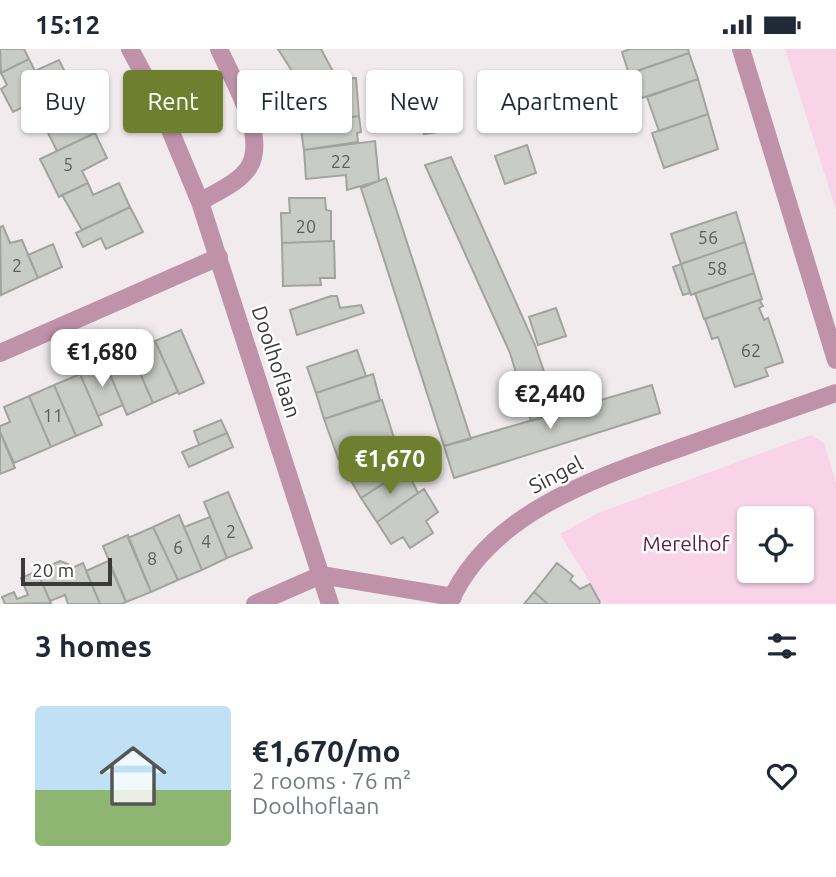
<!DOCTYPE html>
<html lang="en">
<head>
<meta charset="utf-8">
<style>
	body { margin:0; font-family:Ubuntu,sans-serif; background:#f2f2f3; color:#1f2937; height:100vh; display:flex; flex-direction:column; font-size:26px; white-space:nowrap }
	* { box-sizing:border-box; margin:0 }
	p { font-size:23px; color:#747a83 }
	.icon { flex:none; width:38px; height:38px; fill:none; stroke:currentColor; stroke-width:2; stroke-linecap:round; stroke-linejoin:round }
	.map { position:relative; height:555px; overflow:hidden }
	.drawer { display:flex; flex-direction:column; background:#fff; flex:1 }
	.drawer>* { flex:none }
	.guide { position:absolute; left:21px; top:21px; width:794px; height:63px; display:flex; gap:14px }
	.fabs { position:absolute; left:737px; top:457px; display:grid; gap:14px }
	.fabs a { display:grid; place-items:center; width:77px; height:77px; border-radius:7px; background:#fff; box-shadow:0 2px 5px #0004; font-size:35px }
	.scale { position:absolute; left:21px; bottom:18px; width:91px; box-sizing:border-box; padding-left:7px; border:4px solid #3b393a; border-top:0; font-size:19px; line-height:24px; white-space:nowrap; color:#3b393a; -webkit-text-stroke:5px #fff; paint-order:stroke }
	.price { position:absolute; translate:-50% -60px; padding:0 16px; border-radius:14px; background:#fff; color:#222; font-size:23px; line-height:46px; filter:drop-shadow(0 2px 4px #0008) }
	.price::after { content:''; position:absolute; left:50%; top:42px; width:21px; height:16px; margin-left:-10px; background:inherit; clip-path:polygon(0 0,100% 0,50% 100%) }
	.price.active { background:#6e802f; color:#fff }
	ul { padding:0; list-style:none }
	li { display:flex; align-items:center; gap:21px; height:175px; padding:0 35px }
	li+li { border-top:2px solid #e0e1e3 }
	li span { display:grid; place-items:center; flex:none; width:196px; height:140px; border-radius:7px; color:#555 }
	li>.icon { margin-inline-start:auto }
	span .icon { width:84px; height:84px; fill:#fffc; stroke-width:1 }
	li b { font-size:30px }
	h2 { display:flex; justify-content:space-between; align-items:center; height:84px; padding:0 35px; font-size:30px }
	.chip { padding:0 24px; border-radius:7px; background:#fff; box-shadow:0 2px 5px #0004; font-size:24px; line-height:63px }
	.chip.active { background:#6e802f; color:#fff }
	.status { display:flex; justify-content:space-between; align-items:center; height:49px; padding:0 35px; background:#fff; direction:ltr }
	.status svg { height:19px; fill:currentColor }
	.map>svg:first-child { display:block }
	.green { fill:#f9d3e7; fill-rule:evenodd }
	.building { fill:#c9cbc6; stroke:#a1a39e; stroke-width:2 }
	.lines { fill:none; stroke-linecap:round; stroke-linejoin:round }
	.minor { stroke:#bf92aa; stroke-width:18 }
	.labels { text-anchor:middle; stroke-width:5; stroke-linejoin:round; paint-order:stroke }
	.number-label { font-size:18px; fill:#5e5e5d }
	.street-label { font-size:21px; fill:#3b393a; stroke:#fff }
	.park-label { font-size:21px; fill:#5f1c47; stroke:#fff }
</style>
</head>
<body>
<div class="status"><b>15:12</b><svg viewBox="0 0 49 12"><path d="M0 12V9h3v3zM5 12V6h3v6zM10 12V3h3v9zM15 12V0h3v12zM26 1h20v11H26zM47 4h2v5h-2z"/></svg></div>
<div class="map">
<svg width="836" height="555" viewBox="0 0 836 555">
	<rect width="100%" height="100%" fill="#f1ebee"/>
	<path class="green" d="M785,0H836V161Z
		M811,386L824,394L836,434V555H603L560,485L598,464ZM749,469H802V522H749Z"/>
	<path class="building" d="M0,0H24L29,10L1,24Z
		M278,0H321L337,30L356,29L359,67L300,74L297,30Z
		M630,0H688L689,4L629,25L622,3Z
		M689,4L698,30L642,49L633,23Z
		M29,10L35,22L59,11L71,35L13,63L1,40L7,36L1,24Z
		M698,30L708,65L659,82L647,48Z
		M71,35L83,60L45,78L33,53Z
		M420,58H427L438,83L424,85Z
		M83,60L95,84L57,102L45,78Z
		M708,65L718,100L664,119L652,84Z
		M359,67L361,83L357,84L358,93L304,101L300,74Z
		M95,84L107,109L82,122L88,134L59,148L40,110Z
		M375,92L379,132L347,141L346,126L306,130L304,101Z
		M527,96L536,124L505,135L495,107Z
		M451,108L535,296L558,364L531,372L510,304L425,116Z
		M386,129L471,390L444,397L361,139Z
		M88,134L93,146L119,134L130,158L82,181L62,146Z
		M289,149H325L326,161L331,162V192L282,194L281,164H290Z
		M130,158L143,183L106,200L101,189L83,198L76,184Z
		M736,163L745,193L681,215L671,185Z
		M3,177L10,194L22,191L38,229L1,246L0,178Z
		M334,192L335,229H320L321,236L283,237L282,194Z
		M745,193L754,224L691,246L681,215Z
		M53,195L62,218L38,229L28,206Z
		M681,215L690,244L683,246L673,218Z
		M754,224L762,250L704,270L695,244Z
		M331,247H337L340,259L361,256L364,264L297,286L290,261Z
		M762,250L760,252L763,257L759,259L764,271L768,269L783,313L765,319L768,327L735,338L718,288L712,290L705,270Z
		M556,259L566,287L538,296L529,268Z
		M181,281L204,334L179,345L155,292Z
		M155,292L178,343L153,354L131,303Z
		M357,301L366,327L316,344L307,318Z
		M131,303L153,354L127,366L105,314Z
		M105,314L123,356L98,367L80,325Z
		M80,325L102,376L76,387L54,336Z
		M373,325L380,351L324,370L316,344Z
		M562,332L566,347L584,343L588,355L558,364L549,337Z
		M54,336L76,387L51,398L29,347Z
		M652,336L660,364L454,429L444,397Z
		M29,347L51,398L14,414L0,383V377L10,373L4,358Z
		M382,351L394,389L338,409L324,370Z
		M221,371L227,384L199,396L194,382Z
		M0,383L15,419L0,425Z
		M227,384L233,398L189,418L182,403Z
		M382,394L386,401L394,396L409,418L361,449L338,409Z
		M406,420L418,444L377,473L361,449Z
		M424,440L438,463L426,472L433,484L410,499L403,488L391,495L377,473Z
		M228,443L252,499L227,509L204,453Z
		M179,466L202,521L178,531L153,478Z
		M210,468L227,509L202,521L184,478Z
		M153,478L178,531L151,543L128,489Z
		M128,486L151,543L126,553L103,497Z
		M60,512L68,515L70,520L83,514L100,555H68L65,546L50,552L37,522Z
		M108,512L126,553L122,555H100L86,522Z
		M557,514L573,527L570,531L580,540L590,535L600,553L599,555H548L534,543Z
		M37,522L51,554L5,555L2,548L14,543L17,550L28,546L21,529Z
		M534,543L548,555H524Z"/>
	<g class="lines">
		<path class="minor" d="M130,0L158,52L200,153L330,555
			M741,0L836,311
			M200,153C216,143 239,134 249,118C268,87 232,30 219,0
			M0,304L219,208
			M255,555L321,526L453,548
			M449,555C489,461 603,427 691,395C739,378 788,361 836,344"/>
	</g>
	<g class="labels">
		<g class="number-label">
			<text x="341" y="119">22</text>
			<text x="68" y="122">5</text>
			<text x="306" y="184">20</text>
			<text x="708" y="195">56</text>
			<text x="17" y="223">2</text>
			<text x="717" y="226">58</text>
			<text x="751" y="308">62</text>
			<text x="53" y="373">11</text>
			<text x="231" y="489">2</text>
			<text x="206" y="499">4</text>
			<text x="178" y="505">6</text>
			<text x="152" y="516">8</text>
		</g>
		<g class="street-label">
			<text transform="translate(276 313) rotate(72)" y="7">Doolhoflaan</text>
			<text transform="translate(556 426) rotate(-27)" y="7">Singel</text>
		</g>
		<g class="park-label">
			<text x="686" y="502">Merelhof</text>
		</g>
	</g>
</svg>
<div class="fabs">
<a><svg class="icon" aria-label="locate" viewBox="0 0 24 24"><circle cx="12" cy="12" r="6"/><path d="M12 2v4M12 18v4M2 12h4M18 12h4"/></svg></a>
</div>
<div class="scale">20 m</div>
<b class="price" style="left:102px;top:340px">€1,680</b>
<b class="price" style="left:550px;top:382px">€2,440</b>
<b class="price active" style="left:390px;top:447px">€1,670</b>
<div class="guide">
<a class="chip">Buy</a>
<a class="chip active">Rent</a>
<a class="chip">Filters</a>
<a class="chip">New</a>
<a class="chip">Apartment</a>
</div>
</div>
<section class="drawer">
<h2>3 homes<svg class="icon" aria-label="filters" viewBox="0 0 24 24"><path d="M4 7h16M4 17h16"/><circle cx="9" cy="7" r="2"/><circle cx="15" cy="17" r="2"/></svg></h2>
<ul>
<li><span style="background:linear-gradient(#bfe0f5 60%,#8fb573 0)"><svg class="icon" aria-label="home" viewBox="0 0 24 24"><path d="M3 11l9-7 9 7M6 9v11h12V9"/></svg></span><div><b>€1,670/mo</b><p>2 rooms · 76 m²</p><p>Doolhoflaan</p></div><svg class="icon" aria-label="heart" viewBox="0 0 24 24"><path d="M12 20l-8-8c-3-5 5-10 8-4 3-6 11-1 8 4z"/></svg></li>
</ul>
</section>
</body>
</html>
